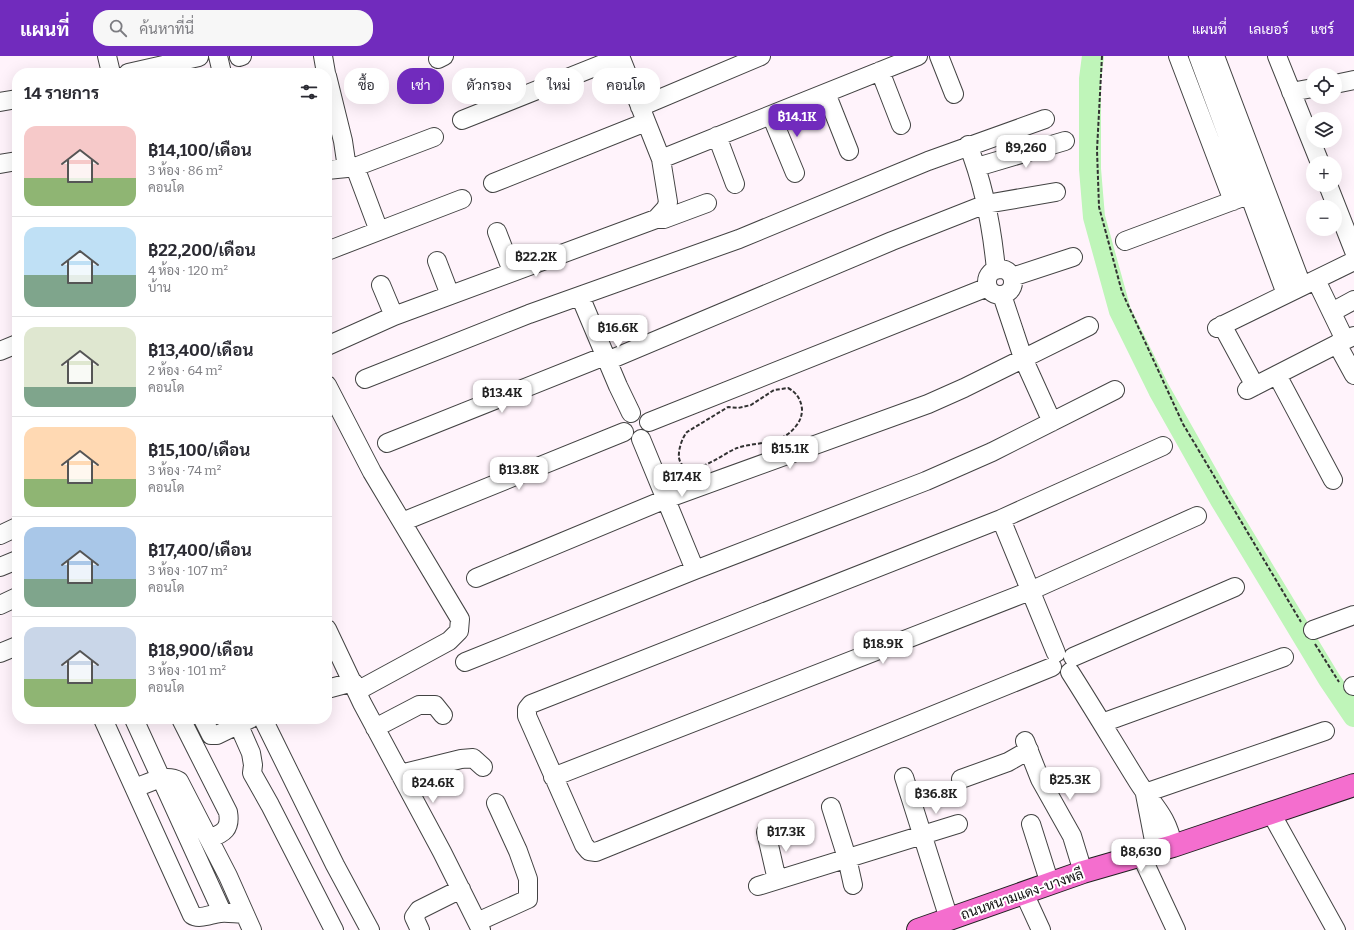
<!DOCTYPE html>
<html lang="th">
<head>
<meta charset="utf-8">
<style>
	body { margin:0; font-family:Bitter,Sarabun,serif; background:#f7f7f7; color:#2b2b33; height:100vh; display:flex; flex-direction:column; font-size:15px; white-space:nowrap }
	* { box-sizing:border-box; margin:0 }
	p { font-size:13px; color:#7c7c81 }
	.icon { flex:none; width:22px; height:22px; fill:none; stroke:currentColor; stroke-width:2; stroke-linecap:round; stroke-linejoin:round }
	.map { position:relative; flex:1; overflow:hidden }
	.side { position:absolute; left:12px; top:12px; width:320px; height:656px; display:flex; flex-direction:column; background:#fff; border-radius:16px; box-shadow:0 4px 16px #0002 }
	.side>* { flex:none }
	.guide { position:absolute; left:344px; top:12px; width:380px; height:36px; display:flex; gap:8px }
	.fabs { position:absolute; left:1306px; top:12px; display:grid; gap:8px }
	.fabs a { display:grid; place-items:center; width:36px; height:36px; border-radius:50%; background:#fff; box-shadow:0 4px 16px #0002; font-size:20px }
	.price { position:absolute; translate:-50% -34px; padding:0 9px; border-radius:8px; background:#fff; color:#222; font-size:13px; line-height:26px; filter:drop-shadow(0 1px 2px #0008) }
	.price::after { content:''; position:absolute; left:50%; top:24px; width:12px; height:9px; margin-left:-6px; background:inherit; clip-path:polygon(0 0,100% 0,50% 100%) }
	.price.active { background:#712bbd; color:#fff }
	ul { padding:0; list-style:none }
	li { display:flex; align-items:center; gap:12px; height:100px; padding:0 12px }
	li+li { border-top:1px solid #e1e1e2 }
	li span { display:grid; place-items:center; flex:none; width:112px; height:80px; border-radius:12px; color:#555 }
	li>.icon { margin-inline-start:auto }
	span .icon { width:48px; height:48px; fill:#fffc; stroke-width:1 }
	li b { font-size:17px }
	h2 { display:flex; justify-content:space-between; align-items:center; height:48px; padding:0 12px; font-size:17px }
	.tag { padding:0 14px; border-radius:16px; background:#fff; box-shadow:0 4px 16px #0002; font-size:14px; line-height:36px }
	.tag.active { background:#712bbd; color:#fff }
	header { display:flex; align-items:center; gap:24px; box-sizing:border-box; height:56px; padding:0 20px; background:#712bbd; color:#fff }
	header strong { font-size:19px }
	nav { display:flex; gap:22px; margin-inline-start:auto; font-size:14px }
	.search { width:280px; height:36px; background:#f7f7f7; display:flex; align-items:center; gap:10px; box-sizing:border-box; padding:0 14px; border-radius:16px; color:#7c7c81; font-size:15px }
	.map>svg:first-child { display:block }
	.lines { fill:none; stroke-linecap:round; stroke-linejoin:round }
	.river { stroke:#bff5b9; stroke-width:22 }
	.minor-casing { stroke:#434343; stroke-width:20 }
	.major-casing { stroke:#212121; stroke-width:24 }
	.path { stroke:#323232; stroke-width:2; stroke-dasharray:4 2; stroke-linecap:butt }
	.minor { stroke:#fff; stroke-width:18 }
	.major { stroke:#f46ece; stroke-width:22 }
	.labels { text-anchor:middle; stroke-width:4; stroke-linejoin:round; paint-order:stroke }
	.street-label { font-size:14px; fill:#101010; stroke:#fff }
</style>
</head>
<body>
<header>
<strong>แผนที่</strong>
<div class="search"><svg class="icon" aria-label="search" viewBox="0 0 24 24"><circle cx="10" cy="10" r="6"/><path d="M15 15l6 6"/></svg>ค้นหาที่นี่</div>
<nav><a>แผนที่</a><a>เลเยอร์</a><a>แชร์</a></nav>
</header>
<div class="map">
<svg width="1354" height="874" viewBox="0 0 1354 874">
	<rect width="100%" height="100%" fill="#fff3fb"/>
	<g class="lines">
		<path class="river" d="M1093,0L1090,23V113L1094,161L1120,255L1159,334L1221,444L1329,623L1354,660"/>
		<defs>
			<path id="minor" d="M107,0L111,17
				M218,0L222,17
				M323,0L326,17
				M939,0L954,38
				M1178,0L1233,145
				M1198,0L1286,238
				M1215,0L1302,230
				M1277,0L1320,107
				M239,1L242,0
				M438,3L444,0
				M880,15L901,69
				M128,17L199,1
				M327,20L343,85L347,112L327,114
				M1335,28L1354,24
				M1291,36L1313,32
				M826,37L849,95
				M0,46L17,43
				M640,51L761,0
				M771,59L795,117
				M462,64L620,1
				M717,80L735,128
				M968,89C984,129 992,171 996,214
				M661,103L918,0
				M0,108L17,105
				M977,111L1065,85
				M493,127L646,66
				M1328,129L1354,195
				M656,163H664L707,147
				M379,175L355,111L434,81
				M497,176L512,215
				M1125,185L1243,141
				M327,195L462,143
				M437,205L450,239
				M987 226a13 13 0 1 1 26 0a13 13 0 1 1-26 0Z
				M1012,221L1073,201
				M1316,224L1345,284L1354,280
				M381,229L394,260
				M1002,239L1023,302L1052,366
				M580,240L618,330L631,357
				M1332,256L1354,244
				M1222,269L1255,330
				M1217,272L1354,205
				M1337,288L1354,319
				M327,290L394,260L656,163L666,152L668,146L661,103L620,0
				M0,295L17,288
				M607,305L892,185L986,148L1056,136
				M1277,319L1333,424
				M365,323L529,258L739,183L928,105L1045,63
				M327,329L372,416L460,563L459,575L449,585L357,635
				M1247,334L1345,284
				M649,366L988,231
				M641,383L695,514
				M387,387L605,300
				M1001,463L1056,597
				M402,466L624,376
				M0,479L17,471
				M0,511L17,504
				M476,522L666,443L928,348L964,332L1089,270
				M0,549L17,541
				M327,573L362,647L442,796L481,874
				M1313,574L1354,559
				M0,597L17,590
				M1073,601L1235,531
				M465,606L695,514L926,425L992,396L1115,334
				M1052,611L596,796L589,795L584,789L527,660V653L531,648L1001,463L1163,390
				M1070,616C1093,652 1115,689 1138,726C1154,751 1167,759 1173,790
				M1353,630H1354
				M327,633L353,626
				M103,663L192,859C199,864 211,858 220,857C227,856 237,858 245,858
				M134,663L222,856
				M181,663L228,756C231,773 224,777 209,783
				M203,663L211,679H217L250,663
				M236,663L251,697L253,709L252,717L270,749L334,874
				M263,663L335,809L370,874
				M1102,667L1284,601
				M375,672L419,649H435L443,659
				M1025,685L1040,723L1072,780L1083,816
				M400,718L461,703L473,702L483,711
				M553,721L1030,535L1197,460
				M904,721L949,863
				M961,723L1008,706L1029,694
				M135,732C149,727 165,717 179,725L228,820L252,874
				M1145,737L1325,675
				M1145,738L1156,795
				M831,751L847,802L853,829
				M1271,757L1336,874
				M1031,768L1050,828
				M766,776L777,824
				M1141,799L1176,874
				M758,830L958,768
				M1024,837L1041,874
				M477,866L528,843V823L518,795L496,747
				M420,874L414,861L419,854L461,833"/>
			<path id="major" d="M918,874L1083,816L1173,790L1354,729"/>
		</defs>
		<use href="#minor" class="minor-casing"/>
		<use href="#major" class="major-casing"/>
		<path class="path" d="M1102,0L1097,94L1099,151L1122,236L1183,368L1301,566
			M788,332C796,336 801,343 802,353C802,360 800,365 796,370C781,390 758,385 737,392C725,396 685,429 679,402C678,394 682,382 687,376L728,351L738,352L751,349L774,334Z
			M1315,588L1339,626"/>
		<use href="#minor" class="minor"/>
		<use href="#major" class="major"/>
	</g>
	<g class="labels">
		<g class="street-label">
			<text transform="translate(1022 838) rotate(-19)" y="5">ถนนหนามแดง-บางพลี</text>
		</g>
	</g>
</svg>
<div class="fabs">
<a><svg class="icon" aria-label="locate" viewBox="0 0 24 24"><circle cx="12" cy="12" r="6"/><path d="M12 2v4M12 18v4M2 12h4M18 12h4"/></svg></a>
<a><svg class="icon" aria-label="layers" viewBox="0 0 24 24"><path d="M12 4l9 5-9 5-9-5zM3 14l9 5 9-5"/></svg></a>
<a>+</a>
<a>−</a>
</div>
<b class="price active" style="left:797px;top:82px">฿14.1K</b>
<b class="price" style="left:1026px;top:113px">฿9,260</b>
<b class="price" style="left:536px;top:222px">฿22.2K</b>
<b class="price" style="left:618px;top:293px">฿16.6K</b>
<b class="price" style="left:502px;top:358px">฿13.4K</b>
<b class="price" style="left:790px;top:414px">฿15.1K</b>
<b class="price" style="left:519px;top:435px">฿13.8K</b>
<b class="price" style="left:682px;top:442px">฿17.4K</b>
<b class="price" style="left:883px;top:609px">฿18.9K</b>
<b class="price" style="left:1070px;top:745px">฿25.3K</b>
<b class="price" style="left:433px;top:748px">฿24.6K</b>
<b class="price" style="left:936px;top:759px">฿36.8K</b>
<b class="price" style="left:786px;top:797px">฿17.3K</b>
<b class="price" style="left:1141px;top:817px">฿8,630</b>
<div class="guide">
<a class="tag">ซื้อ</a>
<a class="tag active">เช่า</a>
<a class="tag">ตัวกรอง</a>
<a class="tag">ใหม่</a>
<a class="tag">คอนโด</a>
</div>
<section class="side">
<h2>14 รายการ<svg class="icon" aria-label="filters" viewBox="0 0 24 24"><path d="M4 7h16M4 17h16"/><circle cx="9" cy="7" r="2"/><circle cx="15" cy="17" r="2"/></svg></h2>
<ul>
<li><span style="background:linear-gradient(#f6c9c9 65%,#8fb573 0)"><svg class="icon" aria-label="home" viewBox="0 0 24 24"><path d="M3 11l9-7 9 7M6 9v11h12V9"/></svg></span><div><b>฿14,100/เดือน</b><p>3 ห้อง · 86 m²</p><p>คอนโด</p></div></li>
<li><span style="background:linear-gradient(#bfe0f5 60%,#7fa58c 0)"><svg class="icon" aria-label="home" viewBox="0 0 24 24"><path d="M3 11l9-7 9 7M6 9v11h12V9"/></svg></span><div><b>฿22,200/เดือน</b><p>4 ห้อง · 120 m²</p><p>บ้าน</p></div></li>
<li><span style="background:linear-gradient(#dfe7d0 75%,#7fa58c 0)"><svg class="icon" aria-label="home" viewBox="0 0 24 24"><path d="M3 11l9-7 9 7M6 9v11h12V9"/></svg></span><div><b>฿13,400/เดือน</b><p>2 ห้อง · 64 m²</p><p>คอนโด</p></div></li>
<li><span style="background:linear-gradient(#ffd9b3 65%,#8fb573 0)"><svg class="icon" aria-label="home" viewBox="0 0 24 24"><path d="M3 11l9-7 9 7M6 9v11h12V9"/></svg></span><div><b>฿15,100/เดือน</b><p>3 ห้อง · 74 m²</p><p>คอนโด</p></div></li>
<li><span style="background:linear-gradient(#a9c7e8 65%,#7fa58c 0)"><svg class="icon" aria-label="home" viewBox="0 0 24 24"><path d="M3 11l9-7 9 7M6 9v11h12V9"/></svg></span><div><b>฿17,400/เดือน</b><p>3 ห้อง · 107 m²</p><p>คอนโด</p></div></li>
<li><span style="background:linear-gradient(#c9d6e8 65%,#8fb573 0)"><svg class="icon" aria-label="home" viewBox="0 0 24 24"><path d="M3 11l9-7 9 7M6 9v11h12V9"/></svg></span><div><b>฿18,900/เดือน</b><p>3 ห้อง · 101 m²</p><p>คอนโด</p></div></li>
</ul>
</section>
</div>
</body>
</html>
